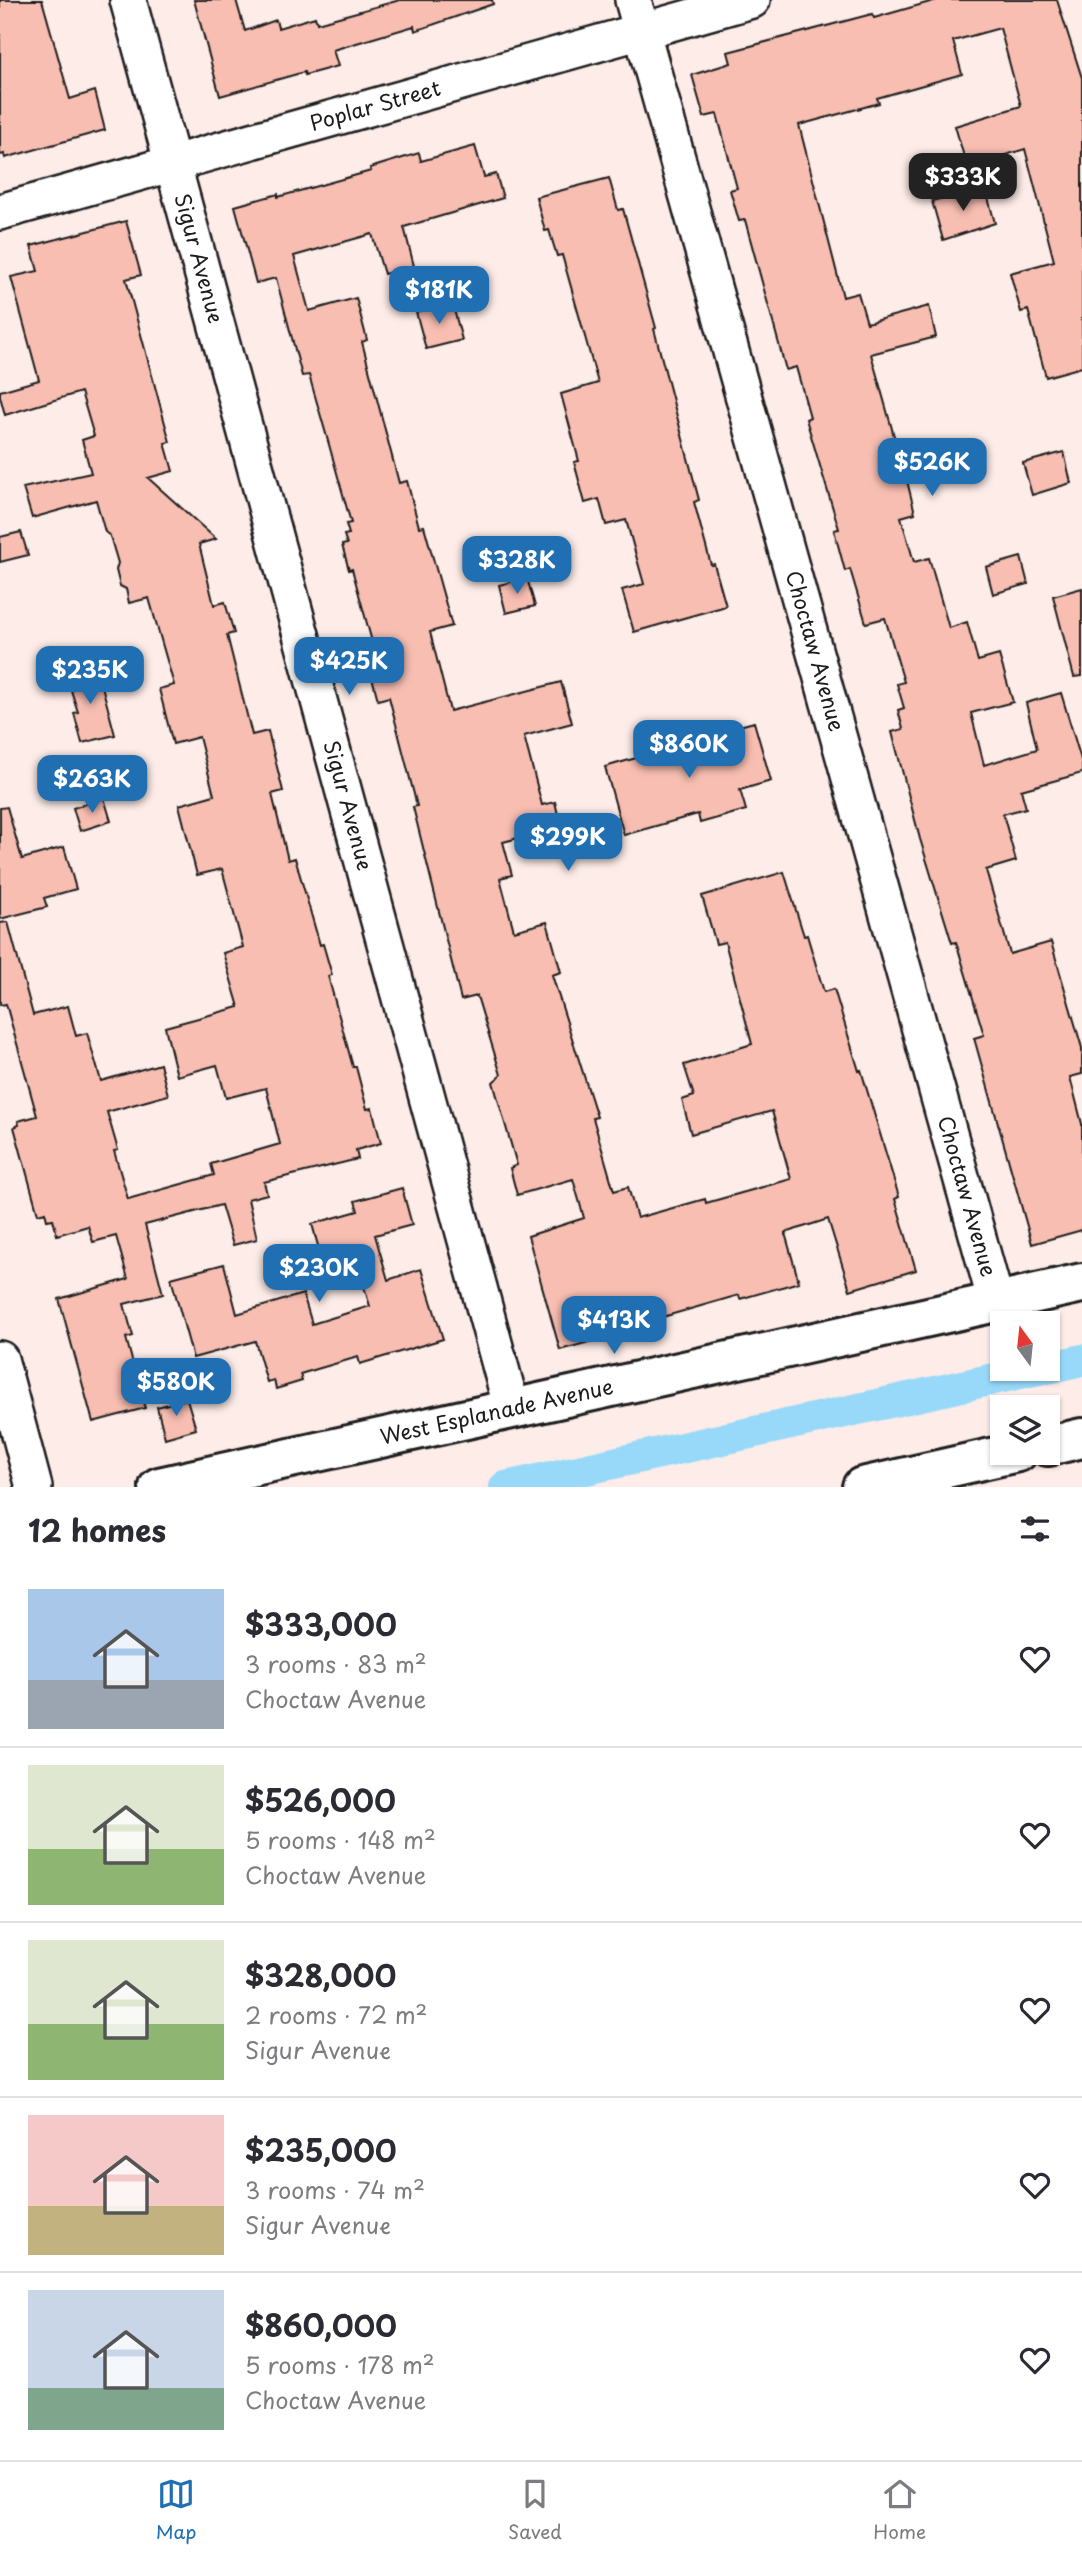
<!DOCTYPE html>
<html lang="en">
<head>
<meta charset="utf-8">
<style>
	body { margin:0; font-family:"Playpen Sans",sans-serif; background:#f7f7f7; color:#2b2b33; height:100vh; display:flex; flex-direction:column; font-size:26px; white-space:nowrap }
	* { box-sizing:border-box; margin:0 }
	p { font-size:23px; color:#7c7c81 }
	.icon { flex:none; width:38px; height:38px; fill:none; stroke:currentColor; stroke-width:2; stroke-linecap:round; stroke-linejoin:round }
	.map { position:relative; height:1487px; overflow:hidden }
	.side { display:flex; flex-direction:column; background:#fff; flex:1 }
	.side>* { flex:none }
	.needle { width:46px; rotate:345deg }
	.buttons { position:absolute; left:990px; top:1311px; display:grid; gap:14px }
	.buttons a { display:grid; place-items:center; width:70px; height:70px; border-radius:0px; background:#fff; box-shadow:0 2px 5px #0004; font-size:35px }
	.price { position:absolute; translate:-50% -60px; padding:0 16px; border-radius:14px; background:#1f6fb2; color:#fff; font-size:23px; line-height:46px; filter:drop-shadow(0 2px 4px #0008) }
	.price::after { content:''; position:absolute; left:50%; top:42px; width:21px; height:16px; margin-left:-10px; background:inherit; clip-path:polygon(0 0,100% 0,50% 100%) }
	.price.current { background:#222; color:#fff }
	ul { padding:0; list-style:none }
	li { display:flex; align-items:center; gap:21px; height:175px; padding:0 28px }
	li+li { border-top:2px solid #e1e1e2 }
	li span { display:grid; place-items:center; flex:none; width:196px; height:140px; border-radius:0px; color:#555 }
	li>.icon { margin-inline-start:auto }
	span .icon { width:84px; height:84px; fill:#fffc; stroke-width:1 }
	li b { font-size:30px }
	h2 { display:flex; justify-content:space-between; align-items:center; height:84px; padding:0 28px; font-size:30px }
	.tab-bar { display:flex; justify-content:space-around; align-items:center; height:98px; border-top:2px solid #e1e1e2; background:#fff; font-size:19px; color:#7c7c81 }
	.tab-bar a { display:grid; justify-items:center; gap:4px }
	.tab-bar .current { color:#1f6fb2 }
	.map>svg:first-child { display:block }
	.lines { fill:none; stroke-linecap:round; stroke-linejoin:round }
	.canal { stroke:#98d9fa; stroke-width:32 }
	.building { fill:#f8beb2; stroke:#1c1c1c; stroke-width:2 }
	.minor-casing { stroke:#1c1c1c; stroke-width:40 }
	.major-casing { stroke:#1c1c1c; stroke-width:44 }
	.minor { stroke:#fff; stroke-width:35 }
	.major { stroke:#fff; stroke-width:38 }
	.labels { text-anchor:middle; stroke-width:6; stroke-linejoin:round; paint-order:stroke }
	.street-label { font-size:21px; fill:#1c1c1c; stroke:#fff }
</style>
</head>
<body>
<div class="map">
<svg width="1082" height="1487" viewBox="0 0 1082 1487">
	<rect width="100%" height="100%" fill="#fdece8"/>
	<filter id="ink" filterUnits="userSpaceOnUse"><feTurbulence type="fractalNoise" baseFrequency=".0143" numOctaves="2"/><feDisplacementMap in="SourceGraphic" scale="14" xChannelSelector="R" yChannelSelector="G"/><feConvolveMatrix kernelMatrix="1 2 1 2 8 2 1 2 1" color-interpolation-filters="sRGB"/></filter>
	<g filter="url(#ink)">
		<g class="lines">
			<path class="canal" d="M1048,1368L1082,1360
				M505,1487L1044,1368"/>
		</g>
		<path class="building" d="M0,0H42L70,99L95,91L105,130L5,158L4,154L0,155Z
			M194,0H236L245,31L276,20L278,28L315,17L317,23L400,0H492L493,4L415,31L414,26L333,50L338,66L305,75L304,72L220,96Z
			M937,0H1057L1082,78V367L1046,377L1028,310L1021,312L1010,273L1054,261L1025,149L967,167L955,126L1021,106L1000,28L953,41L962,74L877,98L879,103L799,125L843,297L858,293L867,323L929,306L936,337L871,354L899,454L918,448L926,475L907,481L915,513L901,517L914,562L929,558L949,628L967,622L978,661L999,655L1013,702L971,713L984,765L1037,749L1026,703L1061,693L1082,763V773L1021,790L1026,808L1003,814L1016,861L986,870L1010,954L1051,942L1082,1048V1074L1070,1077L1082,1124V1230L1032,1244L974,1038L984,1035L956,942L952,943L920,839L892,732L903,729L898,710L904,708L897,684L904,682L885,618L866,623L850,569L845,571L834,530L839,529L806,419L810,417L796,367L786,370L745,220L739,221L730,190L737,188L717,114L704,117L692,75L731,63L728,52L872,14L874,18Z
			M475,146L484,177L496,174L503,198L404,227L414,266L384,274L372,234L294,256L309,311L356,298L367,340L362,342L399,483L407,481L419,527L424,526L452,626L430,632L450,711L561,682L572,723L524,736L542,805L555,802L561,827L503,842L512,875L500,878L514,931L547,922L561,972L552,975L597,1117L593,1118L614,1191L628,1187L637,1218L705,1199L706,1203L791,1179L772,1111L691,1134L682,1100L694,1096L684,1065L752,1044L725,942L716,944L702,896L784,872L804,936L807,935L824,992L834,989L859,1071L861,1070L899,1197L895,1199L916,1270L850,1290L828,1219L785,1233L799,1282L740,1299L739,1295L628,1327L629,1331L560,1350L528,1236L584,1218L573,1179L517,1195L510,1168L517,1165L493,1082L501,1075L477,996L461,1000L413,807L417,806L389,697L378,700L368,662L377,660L352,569L349,570L342,545L347,544L344,535L349,534L346,524L351,523L326,434L309,375L302,376L276,278L256,283L235,206L278,194V197L371,171L370,168L419,153L421,161Z
			M609,178L618,210L623,209L656,328L654,329L699,500L694,502L711,565L714,564L726,606L634,632L622,590L644,584L626,520L606,525L599,499L585,503L574,462L579,461L561,394L598,383L562,255L557,256L549,230L545,231L536,197Z
			M985,187L995,223L943,240L932,201Z
			M126,221L141,275L126,279L170,442L165,443L173,471L148,478L216,539L199,544L214,605L225,602L234,633L227,635L252,735L268,731L283,791L272,794L288,860L295,858L320,945L323,944L332,975L328,976L353,1067H356L367,1109L372,1108L381,1143L356,1150L358,1159L264,1182L267,1194L248,1199L257,1239L233,1245L221,1205L145,1225L163,1294L124,1304L133,1336L126,1338L145,1408L93,1422L59,1299L128,1279L116,1236L93,1242L88,1226L57,1235L53,1219L47,1220L45,1212L38,1214L14,1127L19,1125L18,1121L37,1116L6,1004L0,1005V923L8,922L33,1015L68,1006L76,1036L87,1033L101,1081L160,1064L168,1095L107,1112L118,1150L114,1151L128,1199L214,1175L211,1164L280,1144L266,1088L226,1098L217,1065L177,1076L165,1027L239,1007L223,953L243,947L222,869L197,875L179,805L214,795L199,737L173,744L159,689L174,685L149,598L129,603L126,589L120,586L116,570L118,563L110,536L105,532L96,500L32,518L23,488L91,473L82,440L94,436L81,392L5,415L0,396V391L39,380L11,277L38,271L31,246Z
			M452,302L462,340L426,349L416,312Z
			M1064,452L1071,483L1032,495L1023,463Z
			M21,532L28,555L0,562V537Z
			M1021,557L1028,584L993,594L986,567Z
			M527,578L535,606L506,613L499,585Z
			M1082,588V676L1074,677L1053,596Z
			M97,667L115,735L82,743L74,713L78,712L66,675Z
			M754,722L771,781L740,790L746,810L700,823L698,814L624,835L605,767L671,748L670,745Z
			M104,798L111,821L80,831L73,808Z
			M7,807L22,859L64,847L76,889L44,898L47,907L0,919V808Z
			M402,1188L412,1225L375,1235L388,1280L421,1269L443,1339L360,1364L358,1357L300,1374L302,1381L276,1389L274,1380L267,1382L255,1341L193,1358L171,1278L224,1264L237,1314L303,1294L312,1324L370,1306L354,1255L323,1264L312,1224L358,1211L355,1201Z
			M187,1399L196,1429L165,1438L157,1407Z"/>
		<g class="lines">
			<defs>
				<g id="minor">
					<path id="s1" d="M128,0L512,1409"/>
					<path id="s2" d="M633,0L996,1302"/>
					<path id="s3" d="M0,212L752,0"/>
					<path d="M0,1359L34,1487"/>
				</g>
				<g id="major">
					<path d="M1048,1446L1082,1438"/>
					<path id="s4" d="M159,1487L1082,1283"/>
					<path d="M862,1487L1018,1452"/>
				</g>
			</defs>
			<use href="#minor" class="minor-casing"/>
			<use href="#major" class="major-casing"/>
			<use href="#minor" class="minor"/>
			<use href="#major" class="major"/>
		</g>
	</g>
	<g class="labels">
		<g class="street-label">
			<text dy="7" stroke="none"><textPath href="#s3" startOffset="390">Poplar Street</textPath></text>
			<text dy="7" stroke="none"><textPath href="#s1" startOffset="268">Sigur Avenue</textPath></text>
			<text dy="7" stroke="none"><textPath href="#s2" startOffset="676">Choctaw Avenue</textPath></text>
			<text dy="7" stroke="none"><textPath href="#s1" startOffset="835">Sigur Avenue</textPath></text>
			<text dy="7" stroke="none"><textPath href="#s2" startOffset="1242">Choctaw Avenue</textPath></text>
			<text dy="7" stroke="none"><textPath href="#s4" startOffset="346">West Esplanade Avenue</textPath></text>
		</g>
	</g>
</svg>
<div class="buttons">
<a><svg class="needle" viewBox="-14 -14 28 28"><path d="M0-13l5 13h-10z" fill="#e53935"/><path d="M0 13l5-13h-10z" fill="#7c7c81"/></svg></a>
<a><svg class="icon" aria-label="layers" viewBox="0 0 24 24"><path d="M12 4l9 5-9 5-9-5zM3 14l9 5 9-5"/></svg></a>
</div>
<b class="price current" style="left:963px;top:213px">$333K</b>
<b class="price" style="left:439px;top:326px">$181K</b>
<b class="price" style="left:932px;top:498px">$526K</b>
<b class="price" style="left:517px;top:596px">$328K</b>
<b class="price" style="left:349px;top:697px">$425K</b>
<b class="price" style="left:90px;top:706px">$235K</b>
<b class="price" style="left:689px;top:780px">$860K</b>
<b class="price" style="left:92px;top:815px">$263K</b>
<b class="price" style="left:568px;top:873px">$299K</b>
<b class="price" style="left:319px;top:1304px">$230K</b>
<b class="price" style="left:614px;top:1356px">$413K</b>
<b class="price" style="left:176px;top:1418px">$580K</b>
</div>
<section class="side">
<h2>12 homes<svg class="icon" aria-label="filters" viewBox="0 0 24 24"><path d="M4 7h16M4 17h16"/><circle cx="9" cy="7" r="2"/><circle cx="15" cy="17" r="2"/></svg></h2>
<ul>
<li><span style="background:linear-gradient(#a9c7e8 65%,#9aa5b1 0)"><svg class="icon" aria-label="home" viewBox="0 0 24 24"><path d="M3 11l9-7 9 7M6 9v11h12V9"/></svg></span><div><b>$333,000</b><p>3 rooms · 83 m²</p><p>Choctaw Avenue</p></div><svg class="icon" aria-label="heart" viewBox="0 0 24 24"><path d="M12 20l-8-8c-3-5 5-10 8-4 3-6 11-1 8 4z"/></svg></li>
<li><span style="background:linear-gradient(#dfe7d0 60%,#8fb573 0)"><svg class="icon" aria-label="home" viewBox="0 0 24 24"><path d="M3 11l9-7 9 7M6 9v11h12V9"/></svg></span><div><b>$526,000</b><p>5 rooms · 148 m²</p><p>Choctaw Avenue</p></div><svg class="icon" aria-label="heart" viewBox="0 0 24 24"><path d="M12 20l-8-8c-3-5 5-10 8-4 3-6 11-1 8 4z"/></svg></li>
<li><span style="background:linear-gradient(#dfe7d0 60%,#8fb573 0)"><svg class="icon" aria-label="home" viewBox="0 0 24 24"><path d="M3 11l9-7 9 7M6 9v11h12V9"/></svg></span><div><b>$328,000</b><p>2 rooms · 72 m²</p><p>Sigur Avenue</p></div><svg class="icon" aria-label="heart" viewBox="0 0 24 24"><path d="M12 20l-8-8c-3-5 5-10 8-4 3-6 11-1 8 4z"/></svg></li>
<li><span style="background:linear-gradient(#f6c9c9 65%,#c2b280 0)"><svg class="icon" aria-label="home" viewBox="0 0 24 24"><path d="M3 11l9-7 9 7M6 9v11h12V9"/></svg></span><div><b>$235,000</b><p>3 rooms · 74 m²</p><p>Sigur Avenue</p></div><svg class="icon" aria-label="heart" viewBox="0 0 24 24"><path d="M12 20l-8-8c-3-5 5-10 8-4 3-6 11-1 8 4z"/></svg></li>
<li><span style="background:linear-gradient(#c9d6e8 70%,#7fa58c 0)"><svg class="icon" aria-label="home" viewBox="0 0 24 24"><path d="M3 11l9-7 9 7M6 9v11h12V9"/></svg></span><div><b>$860,000</b><p>5 rooms · 178 m²</p><p>Choctaw Avenue</p></div><svg class="icon" aria-label="heart" viewBox="0 0 24 24"><path d="M12 20l-8-8c-3-5 5-10 8-4 3-6 11-1 8 4z"/></svg></li>
</ul>
</section>
<nav class="tab-bar">
<a class="current"><svg class="icon" aria-label="map" viewBox="0 0 24 24"><path d="M3 6l6-2 6 2 6-2v14l-6 2-6-2-6 2zM9 4v14M15 6v14"/></svg>Map</a>
<a><svg class="icon" aria-label="saved" viewBox="0 0 24 24"><path d="M7 4h10v16l-5-4-5 4z"/></svg>Saved</a>
<a><svg class="icon" aria-label="home" viewBox="0 0 24 24"><path d="M3 11l9-7 9 7M6 9v11h12V9"/></svg>Home</a>
</nav>
</body>
</html>
